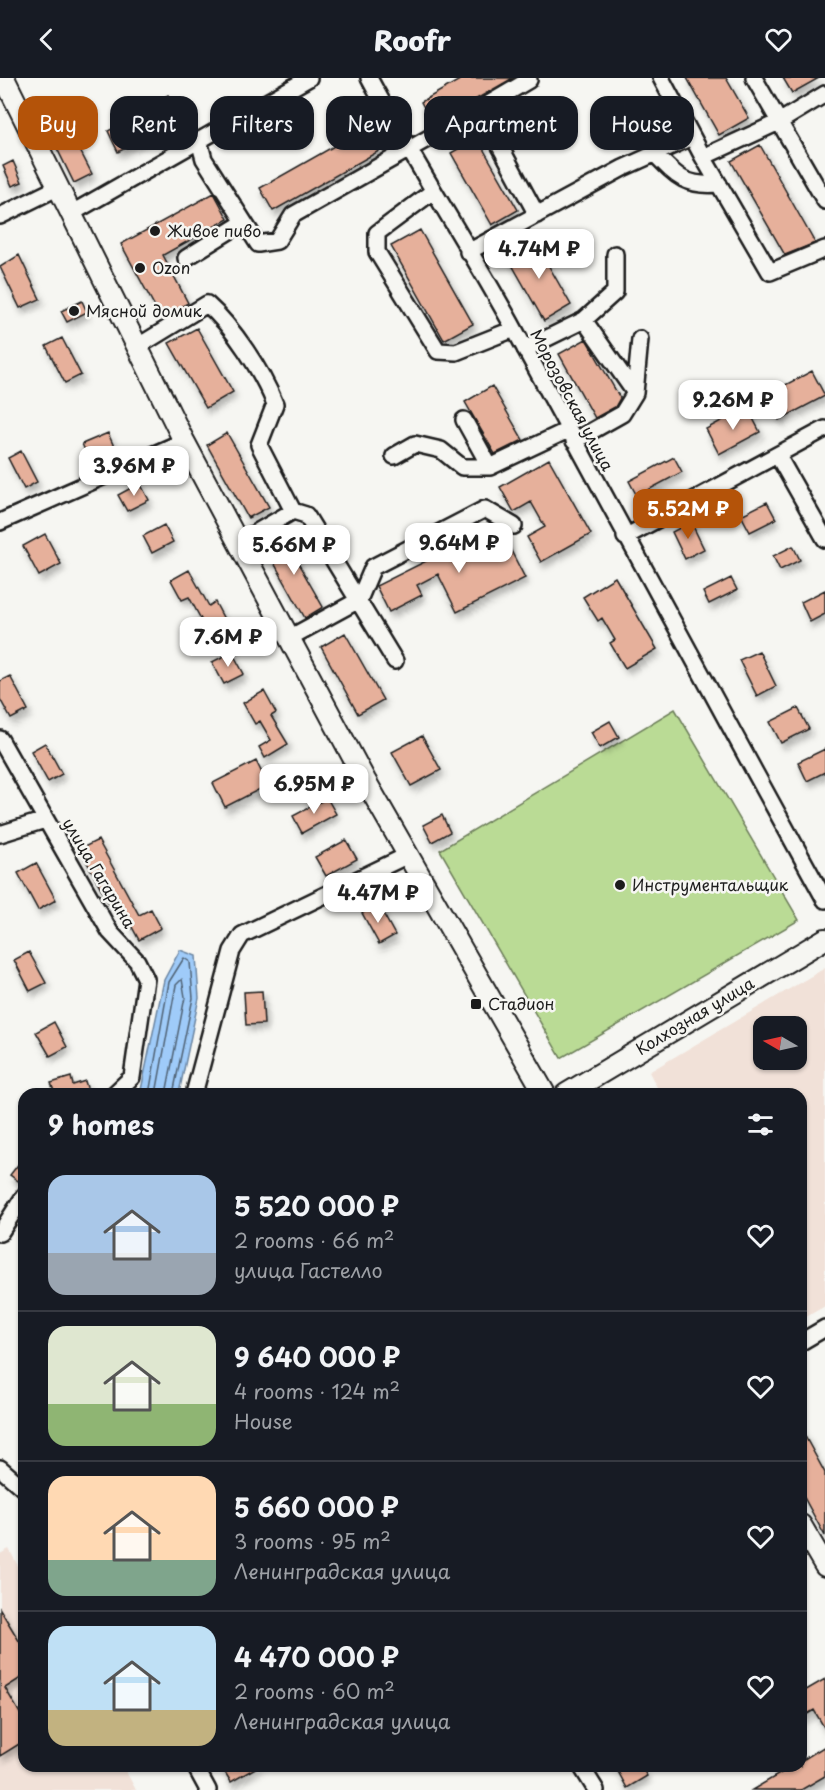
<!DOCTYPE html>
<html lang="en">
<head>
<meta charset="utf-8">
<style>
	body { margin:0; font-family:"Playpen Sans",sans-serif; background:#242831; color:#f1f3f6; height:100vh; display:flex; flex-direction:column; font-size:22px; white-space:nowrap }
	* { box-sizing:border-box; margin:0 }
	p { font-size:20px; color:#9ea1a6 }
	.icon { flex:none; width:33px; height:33px; fill:none; stroke:currentColor; stroke-width:2; stroke-linecap:round; stroke-linejoin:round }
	.map { position:relative; flex:1; overflow:hidden }
	.sheet { position:absolute; left:18px; top:1010px; width:789px; height:684px; display:flex; flex-direction:column; background:#171b24; border-radius:18px; box-shadow:0 2px 4px #0004 }
	.sheet>* { flex:none }
	.top-card { position:absolute; left:18px; top:18px; width:789px; height:54px; display:flex; gap:12px }
	.needle { width:39px; rotate:279deg }
	.tools { position:absolute; left:753px; top:938px; display:grid; gap:12px }
	.tools a { display:grid; place-items:center; width:54px; height:54px; border-radius:12px; background:#171b24; box-shadow:0 2px 4px #0004; font-size:30px }
	.price { position:absolute; translate:-50% -51px; padding:0 14px; border-radius:12px; background:#fff; color:#222; font-size:20px; line-height:39px; filter:drop-shadow(0 2px 3px #0008) }
	.price::after { content:''; position:absolute; left:50%; top:36px; width:18px; height:14px; margin-left:-9px; background:inherit; clip-path:polygon(0 0,100% 0,50% 100%) }
	.price.on { background:#b45309; color:#fff }
	ul { padding:0; list-style:none }
	li { display:flex; align-items:center; gap:18px; height:150px; padding:0 30px }
	li+li { border-top:2px solid #363941 }
	li span { display:grid; place-items:center; flex:none; width:168px; height:120px; border-radius:18px; color:#555 }
	li>.icon { margin-inline-start:auto }
	span .icon { width:72px; height:72px; fill:#fffc; stroke-width:1 }
	li b { font-size:26px }
	h2 { display:flex; justify-content:space-between; align-items:center; height:72px; padding:0 30px; font-size:26px }
	.tag { padding:0 21px; border-radius:18px; background:#171b24; box-shadow:0 2px 4px #0004; font-size:21px; line-height:54px }
	.tag.on { background:#b45309; color:#fff }
	header { display:flex; justify-content:space-between; align-items:center; height:78px; padding:0 30px; background:#171b24; font-size:27px; font-weight:800 }
	.map>svg:first-child { display:block }
	.built { fill:#f1e1d8; fill-rule:evenodd }
	.green { fill:#badb95; stroke:#6b7c58; stroke-width:1.5 }
	.water { fill:#9fcbf9; stroke:#6b85a1; stroke-width:1.5 }
	.lines { fill:none; stroke-linecap:round; stroke-linejoin:round }
	.shore { stroke:#506274; stroke-width:1.5 }
	.building { fill:#e6b09b; stroke:#1c1c1c; stroke-width:1.5; filter:url(#shadow) }
	.minor-casing { stroke:#1c1c1c; stroke-width:20 }
	.major-casing { stroke:#1c1c1c; stroke-width:24 }
	.minor { stroke:#f6f6f2; stroke-width:15 }
	.major { stroke:#f6f6f2; stroke-width:20 }
	.poi-dot { fill:#1c1c1c; stroke:#f6f6f2; stroke-width:2 }
	.labels { text-anchor:middle; stroke-width:5; stroke-linejoin:round; paint-order:stroke }
	.poi-label { font-size:16px; fill:#1c1c1c; stroke:#f6f6f2; text-anchor:start }
	.street-label { font-size:16px; fill:#1c1c1c; stroke:#f6f6f2 }
</style>
</head>
<body>
<header><svg class="icon" aria-label="back" viewBox="0 0 24 24"><path d="M15 5l-7 7 7 7"/></svg>Roofr<svg class="icon" aria-label="heart" viewBox="0 0 24 24"><path d="M12 20l-8-8c-3-5 5-10 8-4 3-6 11-1 8 4z"/></svg></header>
<div class="map">
<svg width="825" height="1712" viewBox="0 0 825 1712">
	<defs>
		<filter id="shadow"><feDropShadow dx="3" dy="5.5" stdDeviation="3" flood-color="#0004"/></filter>
	</defs>
	<rect width="100%" height="100%" fill="#f6f6f2"/>
	<filter id="ink" filterUnits="userSpaceOnUse"><feTurbulence type="fractalNoise" baseFrequency=".0167" numOctaves="2"/><feDisplacementMap in="SourceGraphic" scale="12" xChannelSelector="R" yChannelSelector="G"/><feConvolveMatrix kernelMatrix="1 2 1 2 8 2 1 2 1" color-interpolation-filters="sRGB"/></filter>
	<g filter="url(#ink)">
		<path class="built" d="M825,890V1228L801,1242V1016L660,1015L649,994ZM764,948H796V981H764Z
			M9,1471L24,1499V1688H123L136,1712H0V1476Z"/>
		<path class="green" d="M675,631L799,842L561,980L440,772Z"/>
		<path class="water" d="M180,872L196,878L199,920L179,1015H145L141,1012L164,902Z"/>
		<g class="lines">
			<path class="shore" d="M149,1016L169,904L184,880L190,884L193,920L173,1016
				M156,1016L176,907L182,901L185,919L166,1016"/>
		</g>
		<path class="building" d="M463,0H513L433,46L421,24Z
			M687,0H726L749,40L719,57Z
			M783,0H819L792,15Z
			M168,17L182,40L118,74L108,53L124,45L121,38L133,32L135,36Z
			M68,49L92,96L74,105L51,58Z
			M366,50L379,73L273,133L260,110Z
			M477,60L518,132L492,147L451,75Z
			M760,67L815,165L785,177L731,83Z
			M13,83L22,104L12,108L3,88Z
			M214,115L228,141L163,177L188,225L161,240L121,166Z
			M420,152L473,246L444,262L391,168Z
			M534,162L571,227L544,243L507,178Z
			M19,177L40,221L20,230L0,189Z
			M82,223L87,234L67,244L61,233Z
			M197,250L233,314L206,330L169,265Z
			M62,260L81,297L65,305L46,268Z
			M586,261L620,320L615,329L595,340L559,276Z
			M812,293L825,318L779,342L766,317Z
			M492,308L523,362L495,376L465,324Z
			M747,329L760,354L719,376L706,351Z
			M108,355L115,371L90,383L82,366Z
			M227,355L269,429L248,440L207,367Z
			M21,373L37,404L24,411L8,380Z
			M674,379L682,394L637,418L629,403Z
			M549,381L591,456L541,484L527,459L545,449L531,424L514,434L500,409Z
			M140,405L149,422L127,433L118,417Z
			M767,424L776,441L750,454L741,437Z
			M691,444L704,471L685,481L672,454Z
			M164,447L173,464L152,475L143,458Z
			M490,451L497,465L505,461L525,500L457,534L438,496L417,507L422,517L389,534L376,508Z
			M45,456L61,486L39,498L23,468Z
			M282,457L323,529L305,540L264,467Z
			M793,468L800,482L780,492L773,478Z
			M189,492L209,528L215,524L227,547L209,556L189,519L182,522L171,502Z
			M615,499L657,571L625,590L610,565L615,562L602,540L598,543L583,519Z
			M731,500L737,512L709,526L703,514Z
			M825,512V536L810,544L801,524Z
			M345,555L383,622L358,636L321,569Z
			M759,573L776,608L757,618L739,582Z
			M232,574L244,596L224,606L212,584Z
			M10,598L28,632L11,641L0,621V603Z
			M264,613L276,635L271,638L288,666L265,680L259,669L271,662L260,643L255,646L243,625Z
			M798,630L809,651L781,665L770,644Z
			M610,643L619,659L600,670L591,654Z
			M422,658L441,692L411,708L392,674Z
			M45,665L62,696L48,704L31,673Z
			M825,671V694L807,703L798,684Z
			M256,683L268,707L225,729L213,705Z
			M327,720L336,736L302,755L293,738Z
			M442,737L450,754L432,764L423,747Z
			M98,762L139,837L151,831L161,850L139,862L119,825L111,829L80,771Z
			M346,762L357,781L326,798L315,779Z
			M36,785L56,822L38,832L18,795Z
			M378,826L395,857L379,866L362,835Z
			M29,874L46,905L30,913L14,882Z
			M262,913L264,946L246,947L244,914Z
			M54,944L67,969L50,978L36,954Z
			M71,999L73,1007L85,1003L89,1016H55L51,1005Z
			M24,1079V1107L10,1097Z
			M801,1351L825,1395V1458L801,1414Z
			M0,1531L24,1571V1598L5,1610L24,1642V1663L0,1678Z
			M825,1601V1651L814,1632L801,1640V1615Z
			M825,1668V1698L801,1712H752L793,1688H801V1683Z
			M221,1688H259L231,1704Z
			M615,1688H641L647,1698L627,1710Z"/>
		<g class="lines">
			<defs>
				<path id="minor" d="M369,0C415,86 469,168 516,254C618,443 721,633 825,822
					M661,0L703,79L779,44L825,16
					M754,0L825,123
					M480,31L529,2
					M199,63L204,81L258,166L277,163L293,137L480,31L537,137
					M655,76C677,99 686,109 719,106
					M703,79L770,194L825,171
					M432,114L377,155V174L438,273L456,274L514,251
					M72,135L309,0
					M0,138L59,109
					M468,174L623,90L692,59
					M186,180L244,144
					M584,242L615,214V176
					M137,269L207,226C233,249 262,293 275,326L259,367L293,433
					M525,271L584,242L635,315
					M464,342L490,389L568,352
					M574,363L622,336L635,315L640,261
					M394,378L415,366L441,372L462,389H490
					M778,378L825,461
					M0,444L184,363
					M625,459L825,351
					M238,465L293,433L306,437L395,583
					M289,560L359,522L373,489L485,431L514,448
					M0,661L110,854L137,883L146,901L132,999L114,1016
					M0,756L45,742
					M194,1016L232,873L242,857L408,777
					M0,1155L24,1118
					M801,1264L825,1250
					M0,1390L24,1411
					M195,1688L208,1712
					M581,1688L596,1712"/>
				<path id="major" d="M4,0L184,363L365,702L545,1016
					M566,1016L825,861
					M801,1447L825,1488"/>
			</defs>
			<use href="#minor" class="minor-casing"/>
			<use href="#major" class="major-casing"/>
			<use href="#minor" class="minor"/>
			<use href="#major" class="major"/>
		</g>
	</g>
	<g class="poi-dot">
		<circle cx="155" cy="153" r="6"/>
		<circle cx="140" cy="190" r="6"/>
		<circle cx="74" cy="233" r="6"/>
		<circle cx="620" cy="807" r="6"/>
		<rect x="470" y="920" width="12" height="12" rx="3"/>
	</g>
	<g class="labels">
		<g class="poi-label">
			<text x="167" y="159">Живое пиво</text>
			<text x="152" y="196">Ozon</text>
			<text x="86" y="239">Мясной домик</text>
			<text x="632" y="813">Инструментальщик</text>
			<text x="488" y="932">Стадион</text>
		</g>
		<g class="street-label">
			<text transform="translate(572 322) rotate(62)" y="6">Морозовская улица</text>
			<text transform="translate(99 795) rotate(59)" y="6">улица Гагарина</text>
			<text transform="translate(695 938) rotate(-31)" y="6">Колхозная улица</text>
		</g>
	</g>
</svg>
<div class="tools">
<a><svg class="needle" viewBox="-14 -14 28 28"><path d="M0-13l5 13h-10z" fill="#e53935"/><path d="M0 13l5-13h-10z" fill="#9ea1a6"/></svg></a>
</div>
<b class="price" style="left:539px;top:202px">4.74M ₽</b>
<b class="price" style="left:733px;top:353px">9.26M ₽</b>
<b class="price" style="left:134px;top:419px">3.96M ₽</b>
<b class="price on" style="left:688px;top:462px">5.52M ₽</b>
<b class="price" style="left:459px;top:496px">9.64M ₽</b>
<b class="price" style="left:294px;top:498px">5.66M ₽</b>
<b class="price" style="left:228px;top:590px">7.6M ₽</b>
<b class="price" style="left:314px;top:737px">6.95M ₽</b>
<b class="price" style="left:378px;top:846px">4.47M ₽</b>
<div class="top-card">
<a class="tag on">Buy</a>
<a class="tag">Rent</a>
<a class="tag">Filters</a>
<a class="tag">New</a>
<a class="tag">Apartment</a>
<a class="tag">House</a>
</div>
<section class="sheet">
<h2>9 homes<svg class="icon" aria-label="filters" viewBox="0 0 24 24"><path d="M4 7h16M4 17h16"/><circle cx="9" cy="7" r="2"/><circle cx="15" cy="17" r="2"/></svg></h2>
<ul>
<li><span style="background:linear-gradient(#a9c7e8 65%,#9aa5b1 0)"><svg class="icon" aria-label="home" viewBox="0 0 24 24"><path d="M3 11l9-7 9 7M6 9v11h12V9"/></svg></span><div><b>5 520 000 ₽</b><p>2 rooms · 66 m²</p><p>улица Гастелло</p></div><svg class="icon" aria-label="heart" viewBox="0 0 24 24"><path d="M12 20l-8-8c-3-5 5-10 8-4 3-6 11-1 8 4z"/></svg></li>
<li><span style="background:linear-gradient(#dfe7d0 65%,#8fb573 0)"><svg class="icon" aria-label="home" viewBox="0 0 24 24"><path d="M3 11l9-7 9 7M6 9v11h12V9"/></svg></span><div><b>9 640 000 ₽</b><p>4 rooms · 124 m²</p><p>House</p></div><svg class="icon" aria-label="heart" viewBox="0 0 24 24"><path d="M12 20l-8-8c-3-5 5-10 8-4 3-6 11-1 8 4z"/></svg></li>
<li><span style="background:linear-gradient(#ffd9b3 70%,#7fa58c 0)"><svg class="icon" aria-label="home" viewBox="0 0 24 24"><path d="M3 11l9-7 9 7M6 9v11h12V9"/></svg></span><div><b>5 660 000 ₽</b><p>3 rooms · 95 m²</p><p>Ленинградская улица</p></div><svg class="icon" aria-label="heart" viewBox="0 0 24 24"><path d="M12 20l-8-8c-3-5 5-10 8-4 3-6 11-1 8 4z"/></svg></li>
<li><span style="background:linear-gradient(#bfe0f5 70%,#c2b280 0)"><svg class="icon" aria-label="home" viewBox="0 0 24 24"><path d="M3 11l9-7 9 7M6 9v11h12V9"/></svg></span><div><b>4 470 000 ₽</b><p>2 rooms · 60 m²</p><p>Ленинградская улица</p></div><svg class="icon" aria-label="heart" viewBox="0 0 24 24"><path d="M12 20l-8-8c-3-5 5-10 8-4 3-6 11-1 8 4z"/></svg></li>
</ul>
</section>
</div>
</body>
</html>
